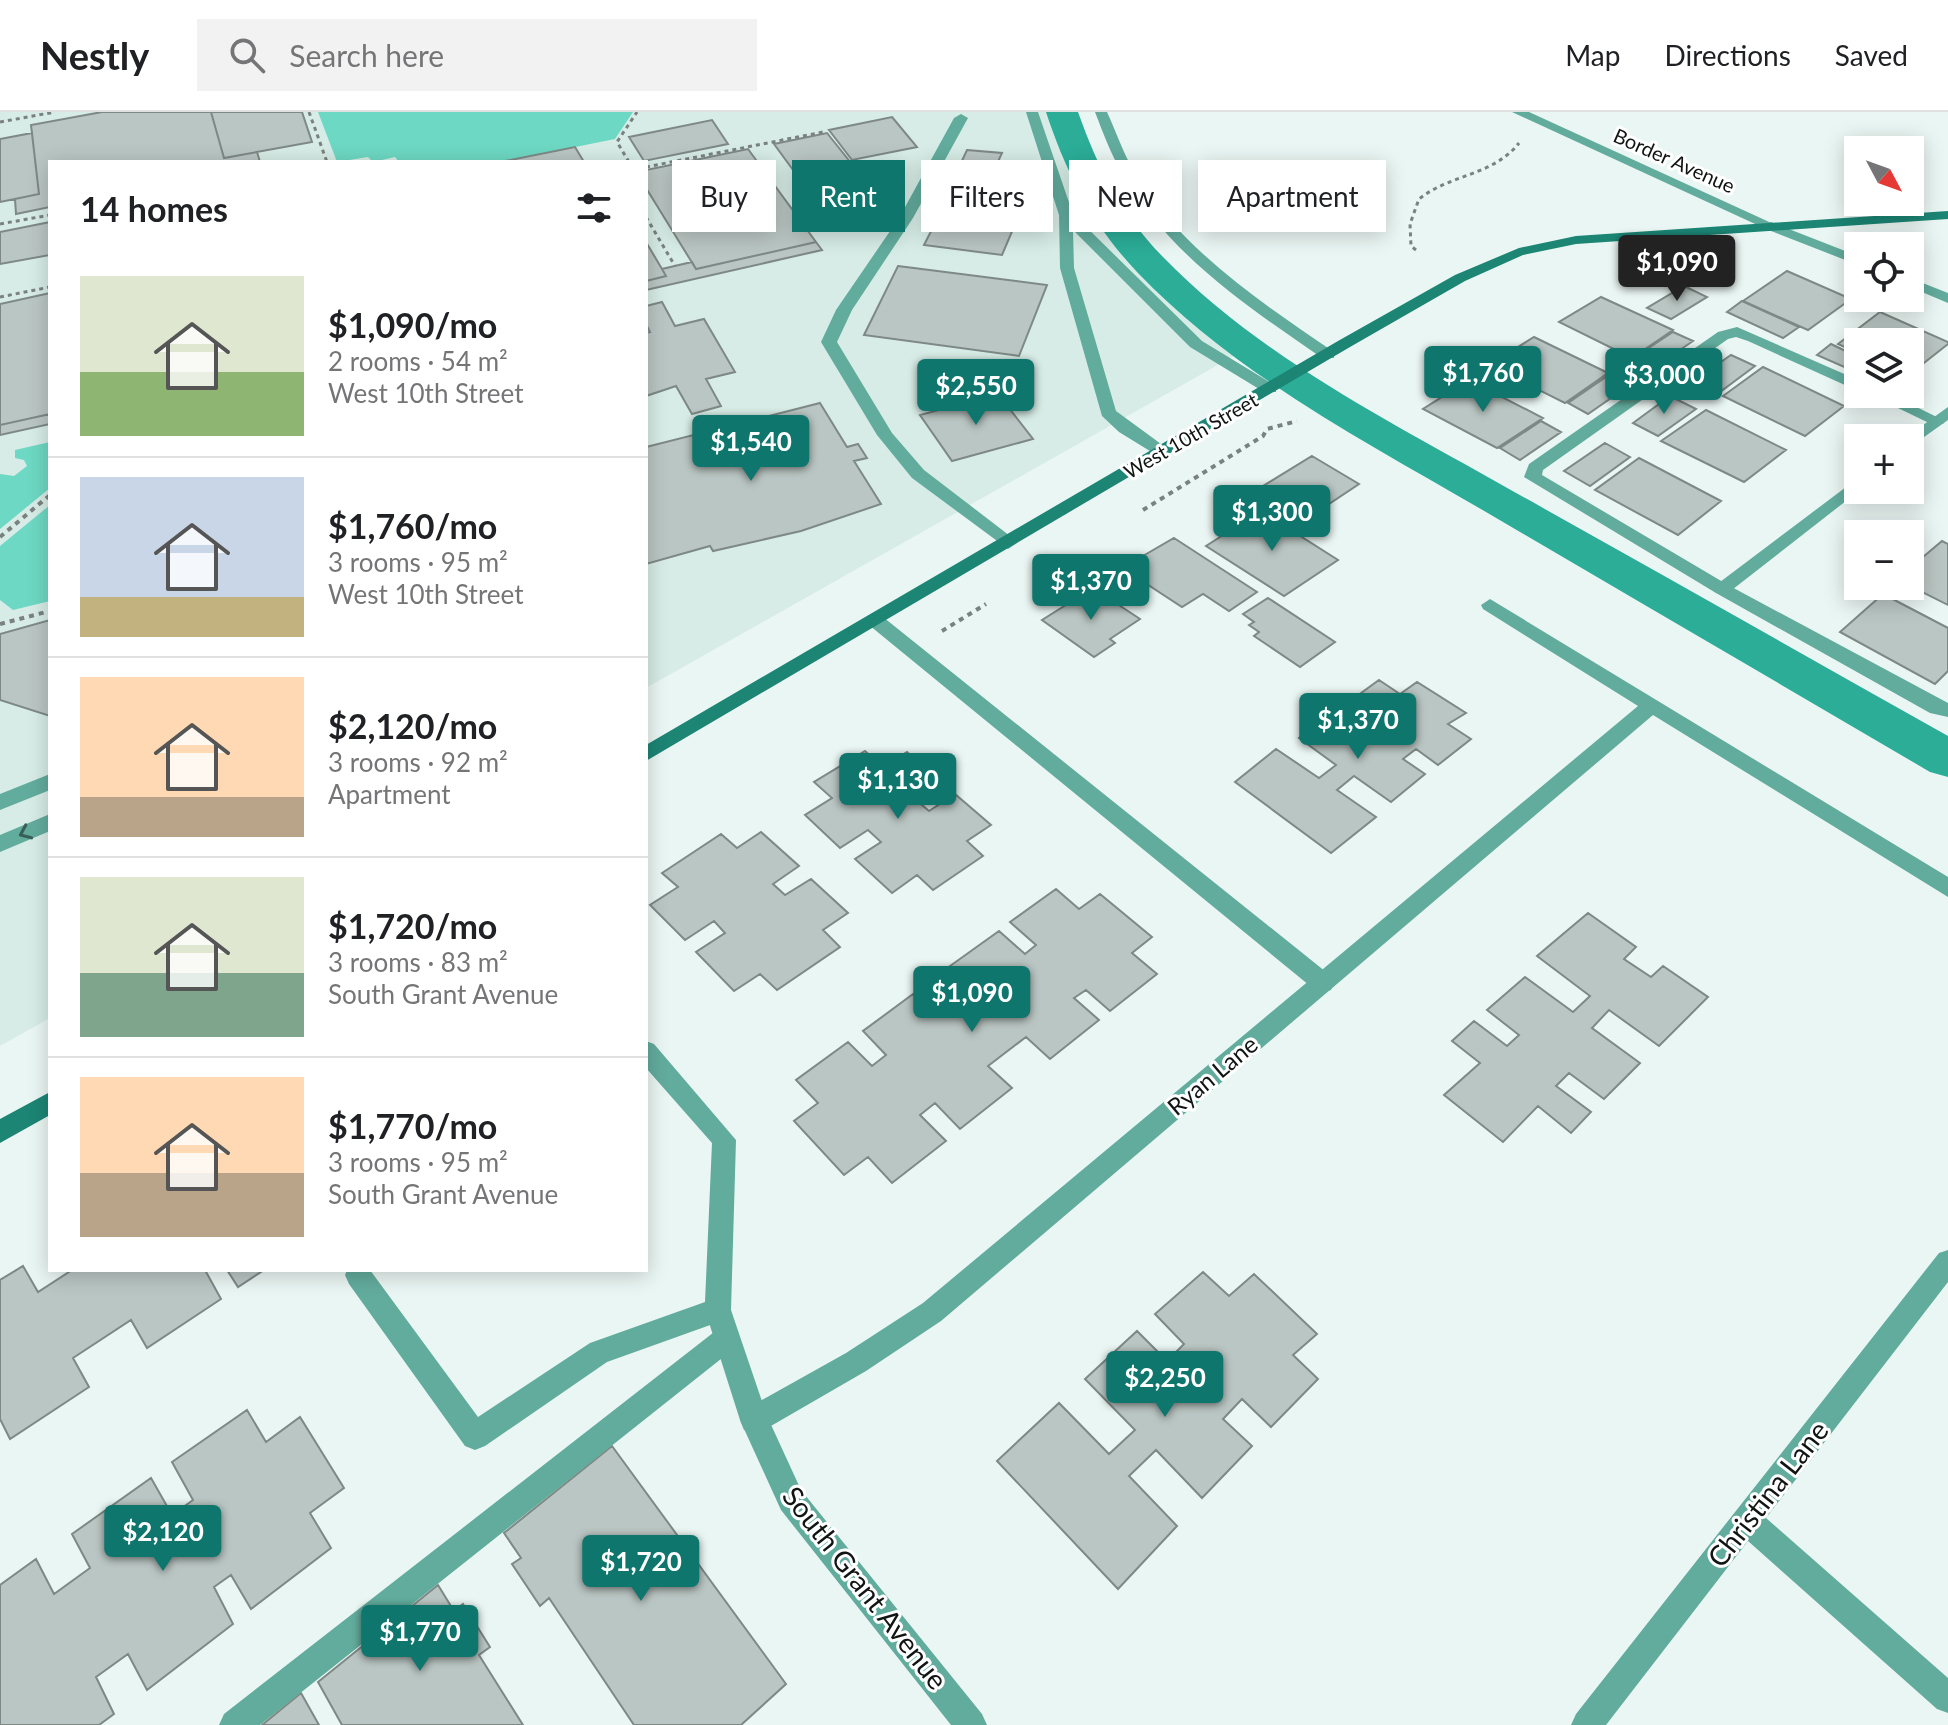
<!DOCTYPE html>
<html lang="en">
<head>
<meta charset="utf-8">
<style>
	body { margin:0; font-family:Lato,sans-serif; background:#f2f2f2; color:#202124; height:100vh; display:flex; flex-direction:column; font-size:30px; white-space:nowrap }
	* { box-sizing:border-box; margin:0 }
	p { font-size:26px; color:#757577 }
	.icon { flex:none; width:44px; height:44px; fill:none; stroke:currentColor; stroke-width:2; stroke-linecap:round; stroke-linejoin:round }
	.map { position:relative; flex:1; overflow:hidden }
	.details { position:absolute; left:48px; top:48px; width:600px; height:1112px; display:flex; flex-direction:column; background:#fff; border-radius:0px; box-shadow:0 4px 20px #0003 }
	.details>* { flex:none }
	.hud { position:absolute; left:672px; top:48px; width:760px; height:72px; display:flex; gap:16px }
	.needle { width:52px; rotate:131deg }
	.controls { position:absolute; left:1844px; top:24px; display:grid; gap:16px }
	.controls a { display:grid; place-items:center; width:80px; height:80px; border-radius:0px; background:#fff; box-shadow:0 4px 20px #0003; font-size:40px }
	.price { position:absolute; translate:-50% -68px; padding:0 18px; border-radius:8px; background:#0f766e; color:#fff; font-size:26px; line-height:52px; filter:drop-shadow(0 2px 4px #0008) }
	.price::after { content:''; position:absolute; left:50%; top:48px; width:24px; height:18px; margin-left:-12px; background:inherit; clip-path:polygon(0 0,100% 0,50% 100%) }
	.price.on { background:#222; color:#fff }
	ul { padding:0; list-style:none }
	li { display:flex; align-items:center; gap:24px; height:200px; padding:0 32px }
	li+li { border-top:2px solid #e0e0e0 }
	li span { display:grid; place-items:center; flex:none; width:224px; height:160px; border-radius:0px; color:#555 }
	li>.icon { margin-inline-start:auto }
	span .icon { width:96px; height:96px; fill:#fffc; stroke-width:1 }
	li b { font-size:34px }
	h2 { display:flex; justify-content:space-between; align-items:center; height:96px; padding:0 32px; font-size:34px }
	.tag { padding:0 28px; border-radius:0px; background:#fff; box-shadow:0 4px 20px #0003; font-size:28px; line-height:72px }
	.tag.on { background:#0f766e; color:#fff }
	header { display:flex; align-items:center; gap:48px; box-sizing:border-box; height:112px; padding:0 40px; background:#fff; border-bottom:2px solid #e0e0e0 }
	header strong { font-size:38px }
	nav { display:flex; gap:44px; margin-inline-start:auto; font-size:28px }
	.search { width:560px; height:72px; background:#f2f2f2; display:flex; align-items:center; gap:20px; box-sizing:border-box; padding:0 28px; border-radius:0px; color:#757577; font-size:30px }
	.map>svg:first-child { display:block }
	.built { fill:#d7ece6 }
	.green { fill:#6dd8c3 }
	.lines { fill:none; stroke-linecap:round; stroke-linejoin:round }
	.canal { fill:#2bad98; fill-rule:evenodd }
	.building { fill:#bac6c3; stroke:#7e8986; stroke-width:2 }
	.path-far1 { stroke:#7a8280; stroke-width:3; stroke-dasharray:4 4; stroke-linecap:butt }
	.path { stroke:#7a8280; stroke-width:4; stroke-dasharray:5 5; stroke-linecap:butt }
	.service { fill:#62ac9d; fill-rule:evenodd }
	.minor { fill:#62ac9d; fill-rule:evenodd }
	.tertiary { fill:#62ac9d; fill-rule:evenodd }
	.secondary { fill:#1c8574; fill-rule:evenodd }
	.oneway { stroke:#396058 }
	.labels { text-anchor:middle; stroke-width:6; stroke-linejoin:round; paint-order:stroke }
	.far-street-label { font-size:20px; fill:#101413; stroke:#fff }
	.street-label { font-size:24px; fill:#101413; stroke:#fff }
	.near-street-label { font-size:28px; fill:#101413; stroke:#fff }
</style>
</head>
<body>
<header>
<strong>Nestly</strong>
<div class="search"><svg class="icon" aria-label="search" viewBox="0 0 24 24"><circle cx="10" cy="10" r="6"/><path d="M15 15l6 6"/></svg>Search here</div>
<nav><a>Map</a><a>Directions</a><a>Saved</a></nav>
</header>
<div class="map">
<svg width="1948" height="1613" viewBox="0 0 1948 1613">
	<rect width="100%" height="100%" fill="#eaf6f3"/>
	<path class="built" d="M0,0H1049L1069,61L1116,135L1168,186L1239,241L646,576V50H50V906L0,934Z"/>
	<path class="green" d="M318,0H633L615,27L500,50H399L395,45L373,50L368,45L337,50Z
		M50,330V376L0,417V362L14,364L27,354L24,348L15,346V338Z
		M50,393V489L13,498L0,488V434Z"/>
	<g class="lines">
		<path class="canal" d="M1046,0H1078C1098,56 1121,102 1163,145C1260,245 1389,309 1509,377C1656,459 1802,542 1948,624V665L1930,660C1782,573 1634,487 1486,400C1366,330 1236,263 1138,161C1093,114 1066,61 1046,0Z"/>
	</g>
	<path class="building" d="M102,0H211L224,46L257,40L260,50H50V95L16,102L15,87L39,82L31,13Z
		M211,0H302L312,30L224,46Z
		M892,5L917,35L852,48L829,18Z
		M712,8L728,32L644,49L629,25Z
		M32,21L39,82L0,90V27Z
		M827,21L879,86L823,99L774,32Z
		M575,35L584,50H500Z
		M748,37L816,130L696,157L646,76V58Z
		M967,38L1002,41L981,87L946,83Z
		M1000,53L1034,57L1019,91L984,87Z
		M960,87L1018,94L1015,101L957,94Z
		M944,94L1019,103L1002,143L924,133Z
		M50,110V143L0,152V120Z
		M646,130L662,157L666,164L646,169Z
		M816,130L822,138L646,178V169L666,164L662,157L692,150L696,157Z
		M898,154L1047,173L1019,244L864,223Z
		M1787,159L1851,187L1808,218L1743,189Z
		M1684,174L1707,185L1671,207L1647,196Z
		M50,181V302L0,313V192Z
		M1601,185L1673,218L1632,246L1559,210Z
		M1742,189L1799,215L1783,226L1727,200Z
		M662,190L675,214L704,207L735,260L706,267L721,294L692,302L676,274L646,284V221L650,220L646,212V194Z
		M1880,200L1948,230V232L1910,262V230H1858V241L1838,232Z
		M1673,220L1693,229L1652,257L1632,247Z
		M1534,225L1608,261L1565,291L1489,253Z
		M1831,232L1858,245V261L1817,243Z
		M1731,243L1755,254L1720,280L1695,268Z
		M1763,255L1844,294L1805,324L1723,284Z
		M1606,265L1627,275L1588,302L1568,291Z
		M1469,268L1543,306L1497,336L1423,297Z
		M998,282L1033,327L952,349L920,303Z
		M1670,284L1696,297L1658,324L1633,311Z
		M820,291L847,335L858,332L867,346L854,349L881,392L801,419L713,439L710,434L646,452V335Z
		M1706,298L1786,338L1744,370L1661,329Z
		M50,302V312L0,323V313Z
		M1541,309L1561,320L1520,348L1500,336Z
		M1605,331L1630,345L1590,374L1564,359Z
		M1312,344L1359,372L1311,404L1263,374Z
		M1639,346L1721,389L1678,423L1595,378Z
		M1261,399L1338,448L1284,484L1206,434Z
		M1174,426L1257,480L1229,499L1203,482L1182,495L1133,463L1146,455L1136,448Z
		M1942,429L1948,432V493L1910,474V456Z
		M1093,476L1140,507L1110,527L1115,531L1094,545L1042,508Z
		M1883,482L1948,516V559L1935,572L1840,520Z
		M1268,486L1335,530L1300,555L1254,524L1259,520L1249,513L1254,510L1243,502Z
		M50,508V604L0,588V522Z
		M1379,568L1400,582L1417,570L1466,601L1448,612L1471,627L1438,653L1416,637L1403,647L1425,662L1391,690L1354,664L1337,678L1376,705L1331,741L1235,670L1276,637L1319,666L1336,653L1299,626L1333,601L1354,615L1366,606L1346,592Z
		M865,639L883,655L907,640L941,671L915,687L929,699L955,682L991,713L967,729L983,744L933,778L917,763L892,781L855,747L881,730L868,718L840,736L805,703L832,686L814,670Z
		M761,720L799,754L773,772L785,783L811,767L848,801L823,818L840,835L777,878L760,862L734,879L696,840L725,821L714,809L685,828L650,793L678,775L662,761L721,722L737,736Z
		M1056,777L1079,797L1100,782L1152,825L1132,841L1157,862L1110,899L1086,878L1074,886L1099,908L1050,947L1026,925L988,954L1012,976L960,1017L935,991L920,1003L946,1029L892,1071L868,1045L844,1063L794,1009L818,991L796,968L848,930L872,954L886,943L863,919L913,882L934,902L973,875L950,854L999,819L1025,842L1036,833L1010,810Z
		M1588,801L1636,835L1624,847L1651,865L1663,854L1708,885L1659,934L1609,898L1592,916L1640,951L1604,987L1569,961L1556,974L1591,1000L1571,1021L1538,994L1503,1030L1444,983L1480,951L1452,929L1474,909L1507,934L1519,923L1487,898L1525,865L1573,900L1590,884L1537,844Z
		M23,1154L38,1180L72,1158H205L221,1187L147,1236L131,1208L73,1246L89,1275L10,1327L0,1307V1168Z
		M227,1158H264L238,1175Z
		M1203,1160L1229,1184L1254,1162L1317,1222L1293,1243L1318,1267L1271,1315L1242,1287L1223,1307L1252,1334L1202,1386L1156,1338L1129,1364L1177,1414L1118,1477L997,1349L1059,1291L1109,1342L1135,1318L1085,1267L1137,1219L1167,1249L1184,1232L1155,1202Z
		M247,1298L266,1330L300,1305L344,1376L310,1401L331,1436L251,1497L231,1463L214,1475L233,1512L147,1578L128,1542L96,1565L114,1602L99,1613H0V1473L36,1447L54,1482L90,1456L72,1422L151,1366L172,1403L193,1388L172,1350Z
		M612,1334L786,1572L741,1613H634L549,1486L540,1494L512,1452L521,1446L504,1421Z
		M438,1473L454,1499L463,1492L490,1535L479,1543L523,1613H342L318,1570Z
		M301,1581L319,1613H262Z"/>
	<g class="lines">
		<path class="path-far1" d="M309,0L327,50
			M0,10L55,0
			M629,50L617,30L637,0
			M646,55L823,20
			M646,105L675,154
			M0,112L50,103
			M1416,138L1411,134L1410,112L1419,87C1450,62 1493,64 1519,31
			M0,185L50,175"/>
		<path class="path" d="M1143,398L1263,324L1267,317L1297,309
			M0,425L50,383
			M0,512L50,499
			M942,519L986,492"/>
		<path class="service" d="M1026,0H1038L1073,102L1202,229L1276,274V280H1264L1190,235L1073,118L1074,156L1116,299L1172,340L1164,345L1158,344L1119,320L1102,304L1060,156L1059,103Z
			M1095,0H1107C1117,22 1125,46 1138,66C1186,141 1262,191 1334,240V246H1322C1248,195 1168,142 1122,61C1111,42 1103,21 1095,0Z
			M961,2L968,6L913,106L852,198L837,230L892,321L924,358L1014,427L1017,431L1008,437L912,366L877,323L821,230L836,198L899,106L954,6Z
			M1737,215L1858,268V279L1748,229L1736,225L1728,227L1543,358L1542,363L1728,473L1948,591V605L1930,601L1716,481L1524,365L1529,352L1718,220Z
			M1869,282H1890L1945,309L1943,312H1931Z
			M1490,487L1948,765V785L1653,603L941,1209L866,1259L764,1318L754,1322L744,1318L740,1308L744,1298L846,1241L923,1191L1638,594L1483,497L1481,493Z
			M50,662V678L0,698V682Z
			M50,702V719L0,740V723Z
			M646,929L654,932L736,1028L731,1198L727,1207L607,1250L485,1334L475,1338L465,1334L349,1172L345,1163L347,1158H370L478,1305L590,1231L705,1190L712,1031L646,956Z
			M1948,1138V1170L1766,1406L1948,1566V1601L1937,1597L1748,1429L1606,1613H1571L1576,1602L1939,1141Z
			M727,1213L736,1217L740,1226L736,1235L260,1613H219L224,1602L718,1217Z"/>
		<path class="minor" d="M1771,110L1858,144V153L1766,117V111Z
			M1910,166L1948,181V191L1910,175Z
			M1948,295V308L1910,335V326H1905Z
			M1858,366L1860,378L1728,481H1716L1713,477L1716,473Z
			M876,503L883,505L1331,864L1334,871L1331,878L1323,880L1315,878L869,513L867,509L869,505Z
			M718,1185L727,1189L731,1198L767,1304L801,1378L982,1602L987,1613H951L781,1398L740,1308L705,1198L709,1189Z"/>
		<path class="tertiary" d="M1512,0H1529L1778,114L1776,117H1766Z"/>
		<path class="secondary" d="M1948,99V107L1576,132L1523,143L1465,169L1350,235L646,649V633L1338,229L1455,163L1519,136L1576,124Z
			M50,980V1003L0,1031V1007Z"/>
	</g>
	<defs><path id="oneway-chevron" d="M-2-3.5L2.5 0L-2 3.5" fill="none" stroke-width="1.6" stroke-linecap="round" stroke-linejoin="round" transform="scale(2)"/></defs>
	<use class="oneway" href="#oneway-chevron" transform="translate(25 721) rotate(156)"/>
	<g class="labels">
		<g class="far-street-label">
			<text transform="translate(1674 49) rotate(24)" y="7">Border Avenue</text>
			<text transform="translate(1191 324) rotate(-30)" y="7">West 10th Street</text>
		</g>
		<g class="street-label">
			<text transform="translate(1213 964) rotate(-40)" y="8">Ryan Lane</text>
		</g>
		<g class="near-street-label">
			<text transform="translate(1768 1382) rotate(-52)" y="10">Christina Lane</text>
			<text transform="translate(865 1476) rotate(52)" y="10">South Grant Avenue</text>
		</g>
	</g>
</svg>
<div class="controls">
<a><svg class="needle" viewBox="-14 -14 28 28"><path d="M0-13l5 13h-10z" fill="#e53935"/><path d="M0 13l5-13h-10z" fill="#757577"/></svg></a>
<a><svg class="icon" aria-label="locate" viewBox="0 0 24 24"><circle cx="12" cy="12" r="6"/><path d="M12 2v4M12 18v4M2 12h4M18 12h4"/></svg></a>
<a><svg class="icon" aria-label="layers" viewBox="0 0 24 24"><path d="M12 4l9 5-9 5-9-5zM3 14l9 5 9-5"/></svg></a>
<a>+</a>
<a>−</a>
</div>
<b class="price on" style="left:1677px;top:191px">$1,090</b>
<b class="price" style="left:1483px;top:302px">$1,760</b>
<b class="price" style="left:1664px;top:304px">$3,000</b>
<b class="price" style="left:976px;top:315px">$2,550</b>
<b class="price" style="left:751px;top:371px">$1,540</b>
<b class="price" style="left:1272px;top:441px">$1,300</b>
<b class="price" style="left:1091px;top:510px">$1,370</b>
<b class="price" style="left:1358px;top:649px">$1,370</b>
<b class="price" style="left:898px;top:709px">$1,130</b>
<b class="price" style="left:972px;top:922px">$1,090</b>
<b class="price" style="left:1165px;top:1307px">$2,250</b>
<b class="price" style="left:163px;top:1461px">$2,120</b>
<b class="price" style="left:641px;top:1491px">$1,720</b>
<b class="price" style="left:420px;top:1561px">$1,770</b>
<div class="hud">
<a class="tag">Buy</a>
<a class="tag on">Rent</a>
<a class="tag">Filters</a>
<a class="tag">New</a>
<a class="tag">Apartment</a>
</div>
<section class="details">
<h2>14 homes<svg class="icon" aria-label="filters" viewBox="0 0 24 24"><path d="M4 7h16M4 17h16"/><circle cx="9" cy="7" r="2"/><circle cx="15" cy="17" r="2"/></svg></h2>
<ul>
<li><span style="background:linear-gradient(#dfe7d0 60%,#8fb573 0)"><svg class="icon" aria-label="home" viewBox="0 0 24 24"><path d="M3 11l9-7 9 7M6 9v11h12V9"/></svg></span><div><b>$1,090/mo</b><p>2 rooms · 54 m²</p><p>West 10th Street</p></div></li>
<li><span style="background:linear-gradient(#c9d6e8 75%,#c2b280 0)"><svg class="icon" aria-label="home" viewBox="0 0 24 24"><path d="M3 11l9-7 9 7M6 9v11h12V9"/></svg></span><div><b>$1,760/mo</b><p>3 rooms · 95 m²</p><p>West 10th Street</p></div></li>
<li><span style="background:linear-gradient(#ffd9b3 75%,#b9a48a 0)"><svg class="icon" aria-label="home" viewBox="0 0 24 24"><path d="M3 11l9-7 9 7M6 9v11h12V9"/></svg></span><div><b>$2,120/mo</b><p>3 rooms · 92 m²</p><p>Apartment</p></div></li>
<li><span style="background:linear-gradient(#dfe7d0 60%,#7fa58c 0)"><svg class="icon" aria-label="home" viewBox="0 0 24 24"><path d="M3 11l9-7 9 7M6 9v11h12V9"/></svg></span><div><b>$1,720/mo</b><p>3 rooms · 83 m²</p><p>South Grant Avenue</p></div></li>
<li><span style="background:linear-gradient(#ffd9b3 60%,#b9a48a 0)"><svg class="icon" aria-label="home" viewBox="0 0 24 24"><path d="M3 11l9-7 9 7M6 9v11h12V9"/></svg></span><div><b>$1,770/mo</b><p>3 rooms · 95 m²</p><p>South Grant Avenue</p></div></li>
</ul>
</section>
</div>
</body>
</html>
